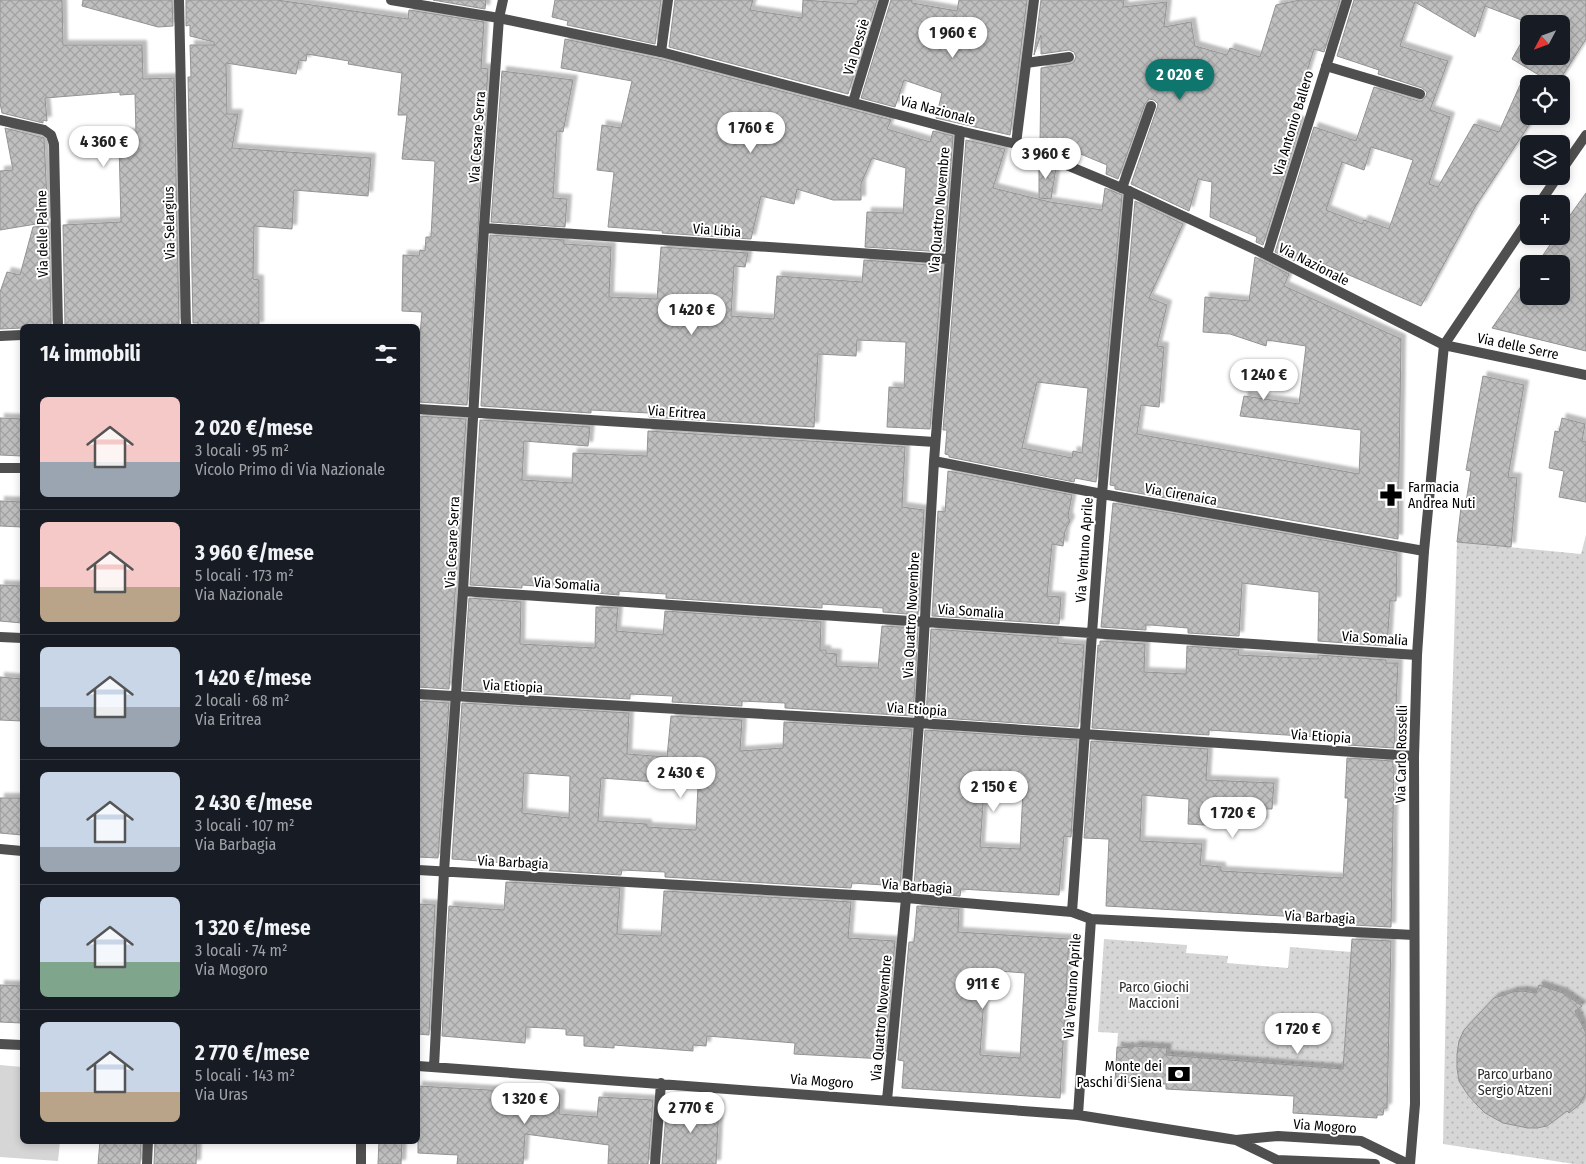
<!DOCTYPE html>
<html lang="it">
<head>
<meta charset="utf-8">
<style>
	body { margin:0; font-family:"Fira Sans Condensed",sans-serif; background:#242831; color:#f1f3f6; height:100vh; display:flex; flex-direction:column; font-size:19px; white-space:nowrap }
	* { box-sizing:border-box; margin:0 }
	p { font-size:16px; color:#9ea1a6 }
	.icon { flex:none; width:28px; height:28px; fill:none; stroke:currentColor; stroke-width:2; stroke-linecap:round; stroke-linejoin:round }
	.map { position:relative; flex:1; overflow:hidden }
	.drawer { position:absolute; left:20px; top:324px; width:400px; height:820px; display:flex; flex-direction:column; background:#171b24; border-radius:8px; box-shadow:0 2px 8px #0003 }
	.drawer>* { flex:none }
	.needle { width:32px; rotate:229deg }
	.tools { position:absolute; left:1520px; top:15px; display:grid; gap:10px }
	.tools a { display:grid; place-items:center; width:50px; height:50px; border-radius:8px; background:#171b24; box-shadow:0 2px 8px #0003; font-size:25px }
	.price { position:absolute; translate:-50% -42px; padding:0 11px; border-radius:18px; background:#fff; color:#222; font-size:16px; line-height:32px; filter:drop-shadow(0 1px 2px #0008) }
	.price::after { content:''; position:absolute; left:50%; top:30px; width:15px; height:11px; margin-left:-8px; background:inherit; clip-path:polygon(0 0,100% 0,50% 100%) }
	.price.active { background:#0f766e; color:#fff }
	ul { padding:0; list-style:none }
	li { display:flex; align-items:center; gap:15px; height:125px; padding:0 20px }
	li+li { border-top:1px solid #363941 }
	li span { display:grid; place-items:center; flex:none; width:140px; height:100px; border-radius:8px; color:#555 }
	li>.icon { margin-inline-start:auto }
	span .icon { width:60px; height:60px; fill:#fffc; stroke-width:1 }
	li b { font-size:21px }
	h2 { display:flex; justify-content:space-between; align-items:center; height:60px; padding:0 20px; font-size:21px }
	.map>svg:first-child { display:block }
	.grass { fill:#d6d6d6 }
	.park { fill:url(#park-dots) }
	.building { fill:url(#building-cross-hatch); stroke:#939393; fill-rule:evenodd; filter:url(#shadow) }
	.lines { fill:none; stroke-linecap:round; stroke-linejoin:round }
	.minor { stroke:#4f4f4f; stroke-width:10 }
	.tertiary { stroke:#4f4f4f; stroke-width:10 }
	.labels { text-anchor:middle; stroke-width:4; stroke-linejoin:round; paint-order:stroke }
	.street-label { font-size:14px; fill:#000; stroke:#fff }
	.poi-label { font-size:14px; fill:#000; stroke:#fff; text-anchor:start }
	.park-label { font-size:14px; fill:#2d2d2d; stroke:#fff }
</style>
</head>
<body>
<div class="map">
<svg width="1586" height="1164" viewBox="0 0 1586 1164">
	<defs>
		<pattern id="park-dots" width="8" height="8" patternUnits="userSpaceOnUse" patternTransform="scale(1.25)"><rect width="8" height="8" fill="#d6d6d6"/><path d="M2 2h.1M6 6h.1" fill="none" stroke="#b6b6b6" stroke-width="1.8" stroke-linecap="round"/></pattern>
		<pattern id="building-cross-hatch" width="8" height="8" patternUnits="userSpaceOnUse" patternTransform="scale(1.25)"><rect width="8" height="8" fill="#bfbfbf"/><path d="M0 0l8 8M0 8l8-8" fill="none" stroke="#a2a2a2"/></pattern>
		<filter id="shadow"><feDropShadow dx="4.5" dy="-4.5" stdDeviation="1" flood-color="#0004"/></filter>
	</defs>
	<rect width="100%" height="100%" fill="#fff"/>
	<path class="grass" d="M0,1065L22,1067V1141H60L58,1161L0,1157Z"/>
	<path class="park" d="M1586,535V1164H1574L1443,1144L1451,739L1457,542L1581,554Z
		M1104,939L1187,945L1186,953L1228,956L1227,963L1288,968L1290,947L1351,952L1343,1069L1166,1055L1167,1048L1134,1046L1133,1048L1117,1047L1118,1033L1098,1032Z"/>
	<path class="building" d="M0,0H62L63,45H142L143,79L174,78L179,324L65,326L63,225L121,222L119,143H121V134L136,133L135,94L120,95V92L45,98L47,121L43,120V123L2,113L0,103Z
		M83,0H172L173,26L158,27L82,6Z
		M186,0H277L408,19L409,10L484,22L481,68L488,69L467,405L418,402V358L422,312L402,311L403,255L419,256L420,250L425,251L426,237H431L435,161L402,159L407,115H398L402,73L348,64L349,61L307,54L306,61L299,60L296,74L226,63L227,114H238L232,148L371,158L368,196L294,190L292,229L254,226L253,279L259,280V326H198V323H193L188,77H191L190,45H214V42L190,36V25L186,26Z
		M433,0H486L485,9Z
		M555,0H661L655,44L567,25L568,21L552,17Z
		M675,0H753L750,10L802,18L803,0L857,4L858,0H877L848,94L669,47Z
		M891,0H912V3L957,11L959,0H1027L1010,135L936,118L942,93L904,80L895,107L861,98Z
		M1041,0H1124L1123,7L1167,2L1164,27L1191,22L1195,46L1227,55L1230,48L1260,57L1276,5L1300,0H1340L1324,52L1314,49L1292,119L1301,122L1263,245L1256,242L1257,237L1210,217L1212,182L1198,179L1189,211L1131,184L1157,108L1158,104L1154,100L1149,99L1145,104L1118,179L1106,174L1107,165L1059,145L1058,154L1040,146L1041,68L1070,64L1074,62L1076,57L1074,52L1069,50L1041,54V35L1034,55Z
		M1354,0H1586V39L1557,84H1554L1512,59L1529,29V56H1561V24H1532L1485,6L1475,37L1415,2L1400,46L1448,61L1430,110L1450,117L1429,184L1438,187L1474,124L1499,132L1520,85L1529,88V116H1535L1475,207L1421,306L1298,253L1294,261L1275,252L1314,127L1356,141L1374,87L1418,101H1422L1426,96L1427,92L1422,88L1378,74L1379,70L1337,56ZM1371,147L1413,160L1389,229L1364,220L1362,224L1326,210L1342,162L1364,170Z
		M565,39L659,59L891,120L887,129L930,142L933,131L953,136L944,252L865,247L867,212L903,213L906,168L872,158L861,184V200H833L797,189L794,204L761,196L751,239L662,233L663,231L608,227L614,172L597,170L602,125L621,128L632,81L561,68Z
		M502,71L573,80L563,132L557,131L553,198L567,199L565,227L491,222Z
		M5,128L44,138L48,222L0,230V171L13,170Z
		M966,140L1005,149L993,188L1050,202L1102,210L1105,188L1122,195L1096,482L1075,478L1074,482L949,457V455L945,454L947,430H943ZM1037,382L1088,388L1082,453L1073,451L1072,458L1022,448Z
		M1039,161L1056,168L1051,199L1039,198Z
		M1586,193V351L1492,328L1529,275V296H1561V264H1537L1556,236H1561V228Z
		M1135,201L1183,224L1149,298L1167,305L1157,346L1164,347L1159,407L1141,405L1137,434L1359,474L1361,430L1240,416L1244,396L1299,404L1306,346L1267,340L1266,346L1230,334L1203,332L1205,297L1249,301L1255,257L1289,274L1284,286L1401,339L1398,539L1115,489V486L1110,485Z
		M49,226L51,326H22V328L0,329V292L7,272L20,275L33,227Z
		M490,235L564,240V244L611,247L609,297L657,299L661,247L748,253L745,267L734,266L731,316L774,319L777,276L862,282L864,260L942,266L930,429L887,427L889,387L904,388L906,342L857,340L856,356L818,354L814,427L649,417V413L591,410V413L481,406Z
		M1483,376L1524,385L1508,477L1517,478L1511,547L1457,542L1461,507L1465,508L1471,471L1466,470Z
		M418,416L466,419L449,689L418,687Z
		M0,418L22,419V456L0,455Z
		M1562,418L1585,424L1582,441L1586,442V502L1559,497L1564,471L1549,468L1555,431L1559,432Z
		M480,420L590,427L588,446L524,441L522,480L572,483L573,453L647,456L648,431L905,447L902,507L924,510L918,615L883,612V608L822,604V608L666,598V594L619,591V595L597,593V590L522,585V588L470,585Z
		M948,471L1072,495L1068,516L1070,521L1065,531L1063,546L1052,544L1047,596L1061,597L1059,624L932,616L938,511L945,512Z
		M0,501L22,502V527L0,526Z
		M1113,503L1397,553L1396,601H1390L1387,646L1318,641L1319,592L1242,583L1239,636L1188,633V628L1151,625H1146V630L1101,627Z
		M0,585L22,586V623L0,621Z
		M469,598L521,602L520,644L595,648L596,607L618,608L616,631L663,635L665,611L821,622L820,650H826V653L837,654L836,666L878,668L882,626L918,628L913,716L785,708V703L742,701V706L672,702L673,696L630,694V699L463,690Z
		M931,629L1058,638V643L1084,645L1078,727L926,717Z
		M1100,641L1145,644L1144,672L1186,674L1187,646L1239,650L1238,655L1318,659V655L1386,660V663H1398L1394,748L1348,745V739L1209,730V735L1092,728L1098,645L1100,646Z
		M0,677L22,679V721L0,720Z
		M418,701L449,703L438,858L418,857Z
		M462,703L629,713L627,754L667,757L671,716L742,720L740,751L783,748L784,722L912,729L900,886L852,883L851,888L665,877V872L622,870L621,875L507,868V863L452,859ZM524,773L570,776L569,818L522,813ZM601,778L698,785L696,830L647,827V824L598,821Z
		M925,730L1077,740L1071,837L1064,836L1059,895L961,889L960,896L918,892V888L914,887ZM984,790L1023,791L1020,849L980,847Z
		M1091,741L1208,749L1206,780L1274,783L1272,809H1263V823L1254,822L1253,828L1188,824L1189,799L1142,795L1140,841L1202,844L1200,865L1221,867V871L1343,878L1348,798H1345L1347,758L1393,761V767H1394L1391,927L1353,925V920L1106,906L1109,839L1084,838Z
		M0,798H22V835L0,833Z
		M506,882L620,888L617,934L661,936L664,891L851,902L848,938L895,941L884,1059L794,1054L795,1043L707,1036L706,1046L693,1045V1051L614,1045V1048L584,1046V1036L566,1035V1029L526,1027L525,1043L442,1036L449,906L504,910Z
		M418,904L435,905L429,1035L418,1034Z
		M917,906L959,909L958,932L1069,939L1060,1098L902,1088L904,1061L898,1060L909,942H914ZM986,970L1025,973L1020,1058L980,1055Z
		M1352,939L1391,941L1387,1108H1384L1383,1115H1377V1118L1293,1113L1294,1096L1166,1089V1084L1115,1082L1117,1047L1133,1048L1134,1046L1167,1048L1166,1055L1343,1069Z
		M0,985L22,986V1023L0,1022Z
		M1539,985L1563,993L1582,1006L1575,1011L1586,1033V1093L1579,1105L1569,1113L1567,1111L1547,1126L1537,1128H1528L1503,1123L1485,1113L1477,1105L1468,1095L1459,1081L1457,1068V1054L1459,1041L1464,1030L1494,998L1513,992L1522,991L1536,993Z
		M418,1086L560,1094L559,1114L597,1117L599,1097L653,1100L648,1164H608L609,1145L525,1134L523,1164H457L458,1155L418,1153Z
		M667,1101L719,1105L716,1164H662Z
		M100,1141H141L140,1164H98Z
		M155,1141H197L196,1164H154Z
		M379,1141H402L401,1164H378Z"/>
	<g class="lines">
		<path class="minor" d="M179,0L186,326
			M661,52L668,0
			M1026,63L1069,57
			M1326,66L1420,94
			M853,102L884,0
			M0,120L44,130L51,135L54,144L58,326
			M1016,144L1034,0
			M1122,188L1151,106
			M484,228L948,259
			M1267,255L1347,0
			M0,336L22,335
			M418,409L935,442
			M934,461L1102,494L1424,551
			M0,468H22
			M463,591L1417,655
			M0,637L22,638
			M418,694L919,723L1414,756
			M0,849L22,851
			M418,870L906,898L1072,912L1091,919L1414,935
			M1072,912L1102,494L1129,191
			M0,1044L22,1045
			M418,1066L1078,1115L1236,1140L1278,1136L1361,1141L1408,1164
			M434,1067L444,872L463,591L484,228L499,18
			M887,1100L906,898L919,723L934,461L960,131
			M1078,1115L1091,919
			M1236,1140L1277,1160L1375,1164
			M147,1164L148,1141
			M361,1164V1141
			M655,1164L661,1083"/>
		<path class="tertiary" d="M391,0L499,18L661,52L960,131L1016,144L1129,191L1267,255L1444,345L1586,375
			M499,18L503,0
			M1561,171L1586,135
			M1539,204L1558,176
			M1410,1164L1415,1104L1414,756L1417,655L1424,551L1444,345L1529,219"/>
	</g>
	<defs>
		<symbol id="pharmacy-bare" viewBox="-9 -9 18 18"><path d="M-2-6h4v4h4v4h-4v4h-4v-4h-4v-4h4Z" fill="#000" stroke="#fff" stroke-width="2.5" paint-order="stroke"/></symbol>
		<symbol id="bank-bare" viewBox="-9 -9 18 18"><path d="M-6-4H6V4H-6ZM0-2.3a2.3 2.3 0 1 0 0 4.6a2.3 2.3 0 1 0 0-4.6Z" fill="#000" stroke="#fff" stroke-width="2.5" paint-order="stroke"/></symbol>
	</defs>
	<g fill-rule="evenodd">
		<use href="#pharmacy-bare" x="1375" y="479" width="32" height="32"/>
		<use href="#bank-bare" x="1163" y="1058" width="32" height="32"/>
	</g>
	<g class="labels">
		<g class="street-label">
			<text transform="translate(856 47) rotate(-73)" y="5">Via Dessiè</text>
			<text transform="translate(938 110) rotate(15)" y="5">Via Nazionale</text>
			<text transform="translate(1293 123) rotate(-73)" y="5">Via Antonio Ballero</text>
			<text transform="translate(477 137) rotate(-86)" y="5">Via Cesare Serra</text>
			<text transform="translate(939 210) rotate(-85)" y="5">Via Quattro Novembre</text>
			<text transform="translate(169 223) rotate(-91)" y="5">Via Selargius</text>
			<text transform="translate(717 230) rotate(4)" y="5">Via Libia</text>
			<text transform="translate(42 234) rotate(-91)" y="5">Via delle Palme</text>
			<text transform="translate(1314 264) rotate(27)" y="5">Via Nazionale</text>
			<text transform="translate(1518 346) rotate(12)" y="5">Via delle Serre</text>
			<text transform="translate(677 412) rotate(4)" y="5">Via Eritrea</text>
			<text transform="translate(1181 494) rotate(10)" y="5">Via Cirenaica</text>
			<text transform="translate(452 542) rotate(-87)" y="5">Via Cesare Serra</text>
			<text transform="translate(1084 550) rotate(-86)" y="5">Via Ventuno Aprile</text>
			<text transform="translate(567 584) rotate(4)" y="5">Via Somalia</text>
			<text transform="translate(971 611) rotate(4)" y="5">Via Somalia</text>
			<text transform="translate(911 615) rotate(-87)" y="5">Via Quattro Novembre</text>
			<text transform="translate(1375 638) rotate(4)" y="5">Via Somalia</text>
			<text transform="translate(513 686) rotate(3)" y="5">Via Etiopia</text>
			<text transform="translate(917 709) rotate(4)" y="5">Via Etiopia</text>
			<text transform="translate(1321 736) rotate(4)" y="5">Via Etiopia</text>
			<text transform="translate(1401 754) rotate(-89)" y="5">Via Carlo Rosselli</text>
			<text transform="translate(513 862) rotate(3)" y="5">Via Barbagia</text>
			<text transform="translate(917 886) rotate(4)" y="5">Via Barbagia</text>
			<text transform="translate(1320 917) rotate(3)" y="5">Via Barbagia</text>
			<text transform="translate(1072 986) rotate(-86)" y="5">Via Ventuno Aprile</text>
			<text transform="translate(881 1018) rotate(-85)" y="5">Via Quattro Novembre</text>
			<text transform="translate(822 1081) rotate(4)" y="5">Via Mogoro</text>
			<text transform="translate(1325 1126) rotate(4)" y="5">Via Mogoro</text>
		</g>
		<g class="poi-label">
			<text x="1408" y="492">Farmacia<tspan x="1408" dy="16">Andrea Nuti</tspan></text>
			<text x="1162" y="1071" text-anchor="end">Monte dei<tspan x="1162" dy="16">Paschi di Siena</tspan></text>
		</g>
		<g class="park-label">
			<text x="1154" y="992">Parco Giochi<tspan x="1154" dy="16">Maccioni</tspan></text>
			<text x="1515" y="1079">Parco urbano<tspan x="1515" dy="16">Sergio Atzeni</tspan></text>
		</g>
	</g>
</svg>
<div class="tools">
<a><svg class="needle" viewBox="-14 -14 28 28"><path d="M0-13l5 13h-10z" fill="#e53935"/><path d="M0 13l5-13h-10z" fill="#9ea1a6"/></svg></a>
<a><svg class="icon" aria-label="locate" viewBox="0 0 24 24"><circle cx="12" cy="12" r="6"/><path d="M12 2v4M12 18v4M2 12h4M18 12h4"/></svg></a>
<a><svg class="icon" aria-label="layers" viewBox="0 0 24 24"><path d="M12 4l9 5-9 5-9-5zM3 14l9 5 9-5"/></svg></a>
<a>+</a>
<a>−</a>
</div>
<b class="price" style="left:953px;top:59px">1 960 €</b>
<b class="price active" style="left:1180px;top:101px">2 020 €</b>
<b class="price" style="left:751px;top:154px">1 760 €</b>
<b class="price" style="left:104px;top:168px">4 360 €</b>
<b class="price" style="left:1046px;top:180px">3 960 €</b>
<b class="price" style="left:692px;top:336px">1 420 €</b>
<b class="price" style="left:1264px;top:401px">1 240 €</b>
<b class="price" style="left:681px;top:799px">2 430 €</b>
<b class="price" style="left:994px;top:813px">2 150 €</b>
<b class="price" style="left:1233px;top:839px">1 720 €</b>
<b class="price" style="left:983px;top:1010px">911 €</b>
<b class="price" style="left:1298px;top:1055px">1 720 €</b>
<b class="price" style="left:525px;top:1125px">1 320 €</b>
<b class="price" style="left:691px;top:1134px">2 770 €</b>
<section class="drawer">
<h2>14 immobili<svg class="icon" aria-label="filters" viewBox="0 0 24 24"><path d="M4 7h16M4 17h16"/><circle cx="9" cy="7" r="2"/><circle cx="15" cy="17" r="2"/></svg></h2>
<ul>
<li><span style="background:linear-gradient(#f6c9c9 65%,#9aa5b1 0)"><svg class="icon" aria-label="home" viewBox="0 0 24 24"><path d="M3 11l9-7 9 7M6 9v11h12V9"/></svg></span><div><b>2 020 €/mese</b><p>3 locali · 95 m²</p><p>Vicolo Primo di Via Nazionale</p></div></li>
<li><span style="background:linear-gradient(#f6c9c9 65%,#b9a48a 0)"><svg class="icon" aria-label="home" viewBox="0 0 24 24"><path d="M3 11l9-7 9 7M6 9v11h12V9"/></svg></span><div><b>3 960 €/mese</b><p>5 locali · 173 m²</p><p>Via Nazionale</p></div></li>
<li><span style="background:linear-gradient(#c9d6e8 60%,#9aa5b1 0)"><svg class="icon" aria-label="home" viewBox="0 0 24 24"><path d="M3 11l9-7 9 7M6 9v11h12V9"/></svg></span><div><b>1 420 €/mese</b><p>2 locali · 68 m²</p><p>Via Eritrea</p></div></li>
<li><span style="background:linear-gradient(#c9d6e8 75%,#9aa5b1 0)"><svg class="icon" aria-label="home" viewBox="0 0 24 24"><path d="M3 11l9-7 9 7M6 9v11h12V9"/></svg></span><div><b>2 430 €/mese</b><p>3 locali · 107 m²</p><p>Via Barbagia</p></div></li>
<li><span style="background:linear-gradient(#c9d6e8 65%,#7fa58c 0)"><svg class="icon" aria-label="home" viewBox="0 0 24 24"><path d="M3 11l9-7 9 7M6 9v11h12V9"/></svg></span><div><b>1 320 €/mese</b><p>3 locali · 74 m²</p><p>Via Mogoro</p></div></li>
<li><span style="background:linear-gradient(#c9d6e8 70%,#b9a48a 0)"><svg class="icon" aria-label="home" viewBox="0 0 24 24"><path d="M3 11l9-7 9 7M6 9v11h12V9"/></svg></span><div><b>2 770 €/mese</b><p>5 locali · 143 m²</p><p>Via Uras</p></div></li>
</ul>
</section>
</div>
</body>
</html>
